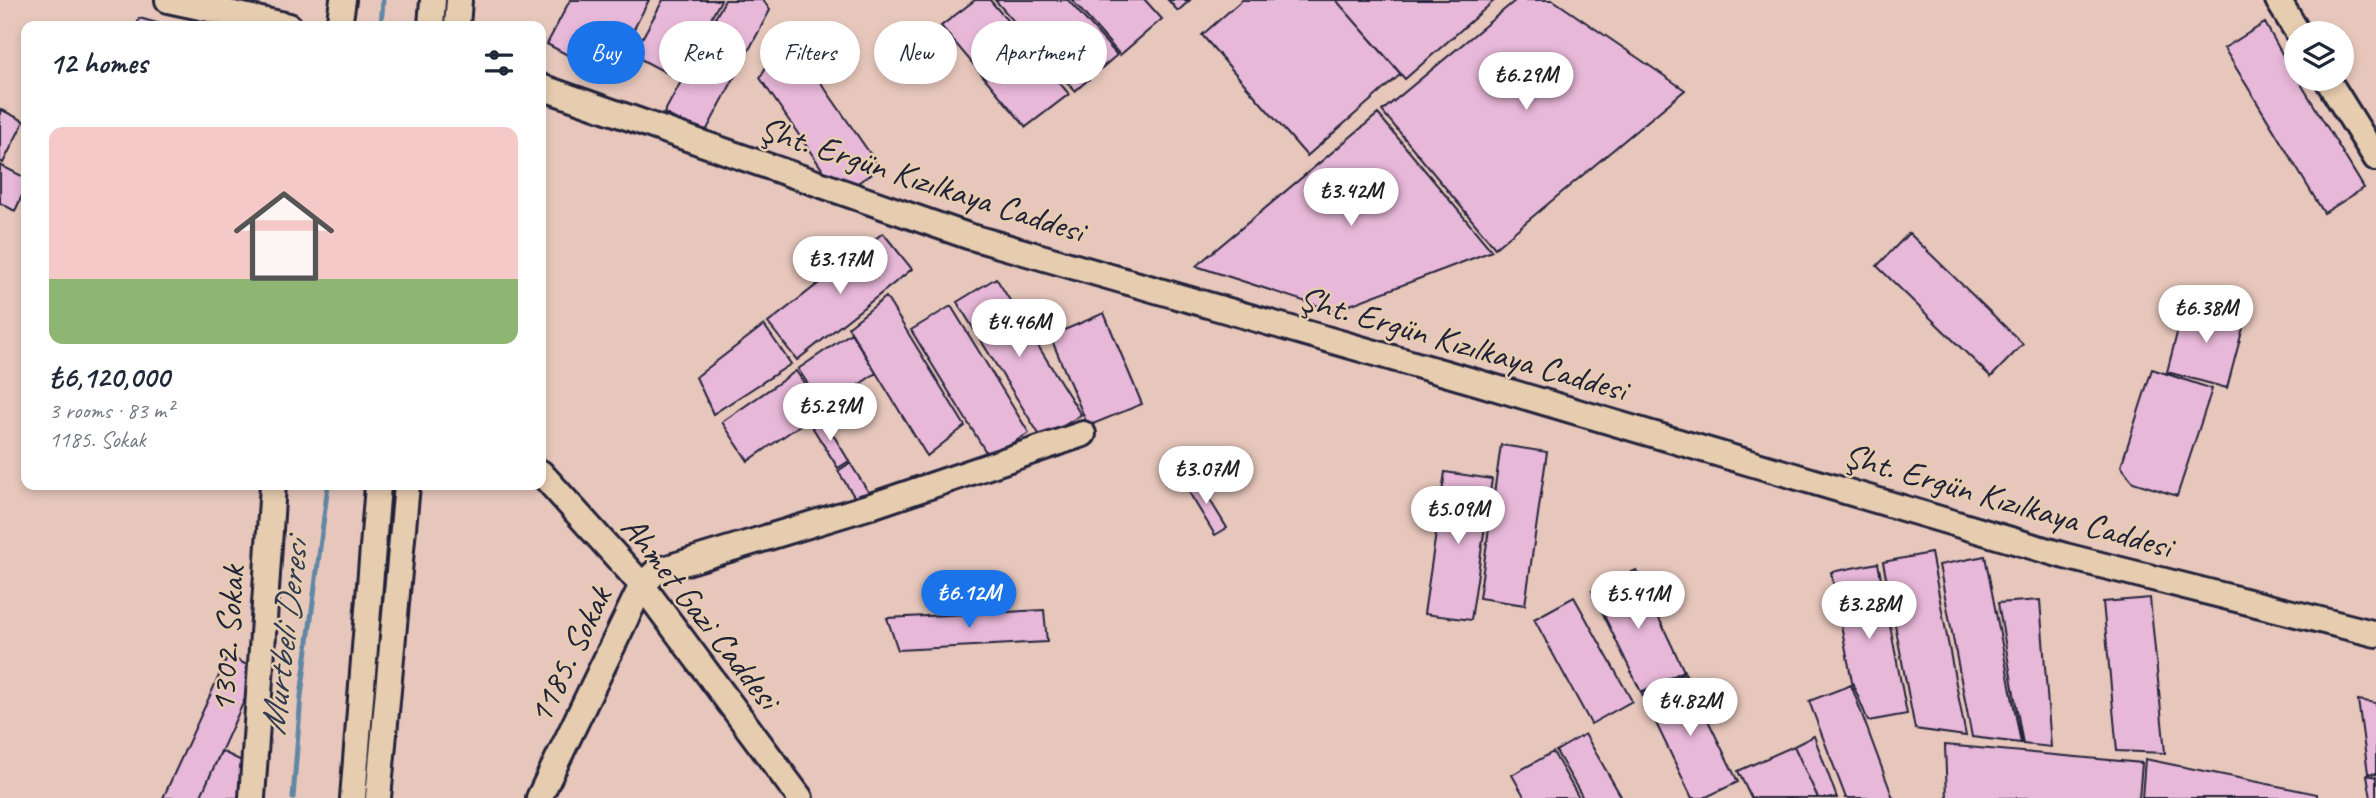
<!DOCTYPE html>
<html lang="en">
<head>
<meta charset="utf-8">
<style>
	body { margin:0; font-family:Caveat,sans-serif; background:#f6f6f7; color:#1f2937; height:100vh; display:flex; flex-direction:column; font-size:26px; white-space:nowrap }
	* { box-sizing:border-box; margin:0 }
	p { font-size:23px; color:#747a83 }
	.icon { flex:none; width:38px; height:38px; fill:none; stroke:currentColor; stroke-width:2; stroke-linecap:round; stroke-linejoin:round }
	.map { position:relative; flex:1; overflow:hidden }
	.drawer { position:absolute; left:21px; top:21px; width:525px; height:469px; display:flex; flex-direction:column; background:#fff; border-radius:14px; box-shadow:0 4px 10px #0003 }
	.drawer>* { flex:none }
	.guide { position:absolute; left:567px; top:21px; width:665px; height:63px; display:flex; gap:14px }
	.tools { position:absolute; left:2284px; top:21px; display:grid; gap:14px }
	.tools a { display:grid; place-items:center; width:70px; height:70px; border-radius:50%; background:#fff; box-shadow:0 4px 10px #0003; font-size:35px }
	.price { position:absolute; translate:-50% -60px; padding:0 16px; border-radius:24px; background:#fff; color:#222; font-size:23px; line-height:46px; filter:drop-shadow(0 2px 4px #0008) }
	.price::after { content:''; position:absolute; left:50%; top:42px; width:21px; height:16px; margin-left:-10px; background:inherit; clip-path:polygon(0 0,100% 0,50% 100%) }
	.price.current { background:#1a73e8; color:#fff }
	ul { padding:0; list-style:none }
	li { display:grid; align-content:center; gap:14px; height:371px; padding:0 28px }
	li span { display:grid; place-items:center; height:217px; border-radius:14px; color:#555 }
	li>.icon { margin-inline-start:auto }
	span .icon { width:126px; height:126px; fill:#fffc; stroke-width:1 }
	li b { font-size:30px }
	h2 { display:flex; justify-content:space-between; align-items:center; height:84px; padding:0 28px; font-size:30px }
	.chip { padding:0 24px; border-radius:32px; background:#fff; box-shadow:0 4px 10px #0003; font-size:24px; line-height:63px }
	.chip.current { background:#1a73e8; color:#fff }
	.map>svg:first-child { display:block }
	.lines { fill:none; stroke-linecap:round; stroke-linejoin:round }
	.stream { stroke:#6087a4; stroke-width:5 }
	.building { fill:#e8b8d9; stroke:#22223b; stroke-width:2 }
	.minor-casing { stroke:#22223b; stroke-width:30 }
	.minor { stroke:#e7cdaf; stroke-width:24 }
	.labels { text-anchor:middle; stroke-width:5; stroke-linejoin:round; paint-order:stroke }
	.street-label { font-size:35px; fill:#22223b; stroke:#e7cdaf }
	.water-label { font-size:37px; font-style:italic; fill:#323b55; stroke:#e7cdaf }
</style>
</head>
<body>
<div class="map">
<svg width="2376" height="798" viewBox="0 0 2376 798">
	<rect width="100%" height="100%" fill="#e7c7bc"/>
	<filter id="ink" filterUnits="userSpaceOnUse"><feTurbulence type="fractalNoise" baseFrequency=".0143" numOctaves="2"/><feDisplacementMap in="SourceGraphic" scale="14" xChannelSelector="R" yChannelSelector="G"/><feConvolveMatrix kernelMatrix="1 2 1 2 8 2 1 2 1" color-interpolation-filters="sRGB"/></filter>
	<g filter="url(#ink)">
		<g class="lines">
			<path class="stream" d="M381,26L383,0
				M293,798L301,696L328,485"/>
		</g>
		<path class="building" d="M570,0H649L609,77L547,44Z
			M663,0H721L678,79L633,55Z
			M725,0H763L770,10L704,135L664,113Z
			M975,0H990L1069,94L1026,127L941,26Z
			M995,0H1068L1117,55L1075,91Z
			M1072,0H1145L1162,19L1120,55Z
			M1168,0H1190L1178,11Z
			M1242,0H1336L1401,74L1307,156L1202,35Z
			M1336,0H1495L1405,79Z
			M1516,0H1553L1685,90L1495,248L1382,111Z
			M139,18L168,26H137Z
			M2265,23L2296,79H2298L2364,188L2324,213L2224,48Z
			M785,31L880,168L853,186L831,182L760,78Z
			M0,109L24,121L3,163L0,161Z
			M1378,114L1492,251L1334,311L1196,266Z
			M0,165L26,178V187L15,211L0,203Z
			M883,233L912,269L797,360L768,323Z
			M1909,233L2023,344L1991,377L1877,266Z
			M996,278L1081,415L1042,439L957,302Z
			M886,297L965,426L927,456L848,327Z
			M2185,302L2231,314L2244,324L2227,388L2167,372Z
			M951,306L1029,433L989,457L911,330Z
			M1104,313L1142,404L1088,426L1050,336Z
			M764,325L791,364L713,414L696,377Z
			M851,333L876,373L824,408L798,369Z
			M2152,369L2212,389L2177,496L2133,482L2121,466Z
			M796,371L822,410L748,461L722,422Z
			M823,418L849,461L838,468L811,425Z
			M1501,445L1547,452L1525,605L1479,598Z
			M850,463L871,496L857,501L838,471Z
			M1445,472L1492,479L1471,620L1424,614Z
			M1196,477L1227,528L1215,535L1184,484Z
			M1931,553L1966,736L1915,729L1883,562Z
			M1985,556L2021,743L1972,737L1939,565Z
			M1878,563L1907,714L1868,721L1852,682L1831,572Z
			M1636,570L1684,671L1641,692L1592,591Z
			M1574,597L1632,701L1591,724L1534,619Z
			M2150,598L2165,753L2117,751L2103,602Z
			M2040,600L2051,747L2023,744L1998,603Z
			M1044,610L1047,642L898,650L887,618Z
			M228,656L258,670L200,798H163Z
			M1685,673L1738,782L1704,798H1692L1642,694Z
			M1851,685L1893,798H1846L1809,701Z
			M2358,700L2376,703V774L2368,773Z
			M1585,734L1622,798H1583L1556,751Z
			M1814,736L1837,798H1818L1794,746Z
			M1945,745L2142,763L2139,798H1947Z
			M1794,746L1818,798H1751L1738,771Z
			M221,751L252,766L238,798H200Z
			M1553,752L1579,798H1525L1512,775Z
			M2145,759L2317,794V798H2142Z
			M2367,775L2376,777V798H2371Z"/>
		<g class="lines">
			<defs>
				<path id="minor" d="M168,0L289,26
					M2278,0L2298,33
					M339,26L343,0
					M431,26L433,0
					M457,26L459,0
					M2327,79L2376,158
					M541,87L968,236L1476,382L2065,556L2376,634
					M541,473L642,585L800,798
					M252,798L273,485
					M353,798L378,485
					M378,798L407,485
					M539,798L642,585L657,571L871,506L1083,434"/>
			</defs>
			<use href="#minor" class="minor-casing"/>
			<use href="#minor" class="minor"/>
		</g>
	</g>
	<g class="labels">
		<g class="street-label">
			<text transform="translate(922 179) rotate(18)" y="12">Şht. Ergün Kızılkaya Caddesi</text>
			<text transform="translate(1463 343) rotate(16)" y="12">Şht. Ergün Kızılkaya Caddesi</text>
			<text transform="translate(2008 500) rotate(16)" y="12">Şht. Ergün Kızılkaya Caddesi</text>
			<text transform="translate(701 612) rotate(52)" y="12">Ahmet Gazi Caddesi</text>
			<text transform="translate(227 639) rotate(-86)" y="12">1302. Sokak</text>
			<text transform="translate(569 655) rotate(-64)" y="12">1185. Sokak</text>
		</g>
		<g class="water-label">
			<text transform="translate(283 638) rotate(-83)" y="13">Murtbeli Deresi</text>
		</g>
	</g>
</svg>
<div class="tools">
<a><svg class="icon" aria-label="layers" viewBox="0 0 24 24"><path d="M12 4l9 5-9 5-9-5zM3 14l9 5 9-5"/></svg></a>
</div>
<b class="price" style="left:1526px;top:112px">₺6.29M</b>
<b class="price" style="left:1351px;top:228px">₺3.42M</b>
<b class="price" style="left:840px;top:296px">₺3.17M</b>
<b class="price" style="left:2206px;top:345px">₺6.38M</b>
<b class="price" style="left:1019px;top:359px">₺4.46M</b>
<b class="price" style="left:830px;top:443px">₺5.29M</b>
<b class="price" style="left:1206px;top:506px">₺3.07M</b>
<b class="price" style="left:1458px;top:546px">₺5.09M</b>
<b class="price current" style="left:969px;top:630px">₺6.12M</b>
<b class="price" style="left:1638px;top:631px">₺5.41M</b>
<b class="price" style="left:1869px;top:641px">₺3.28M</b>
<b class="price" style="left:1690px;top:738px">₺4.82M</b>
<div class="guide">
<a class="chip current">Buy</a>
<a class="chip">Rent</a>
<a class="chip">Filters</a>
<a class="chip">New</a>
<a class="chip">Apartment</a>
</div>
<section class="drawer">
<h2>12 homes<svg class="icon" aria-label="filters" viewBox="0 0 24 24"><path d="M4 7h16M4 17h16"/><circle cx="9" cy="7" r="2"/><circle cx="15" cy="17" r="2"/></svg></h2>
<ul>
<li><span style="background:linear-gradient(#f6c9c9 70%,#8fb573 0)"><svg class="icon" aria-label="home" viewBox="0 0 24 24"><path d="M3 11l9-7 9 7M6 9v11h12V9"/></svg></span><div><b>₺6,120,000</b><p>3 rooms · 83 m²</p><p>1185. Sokak</p></div></li>
</ul>
</section>
</div>
</body>
</html>
